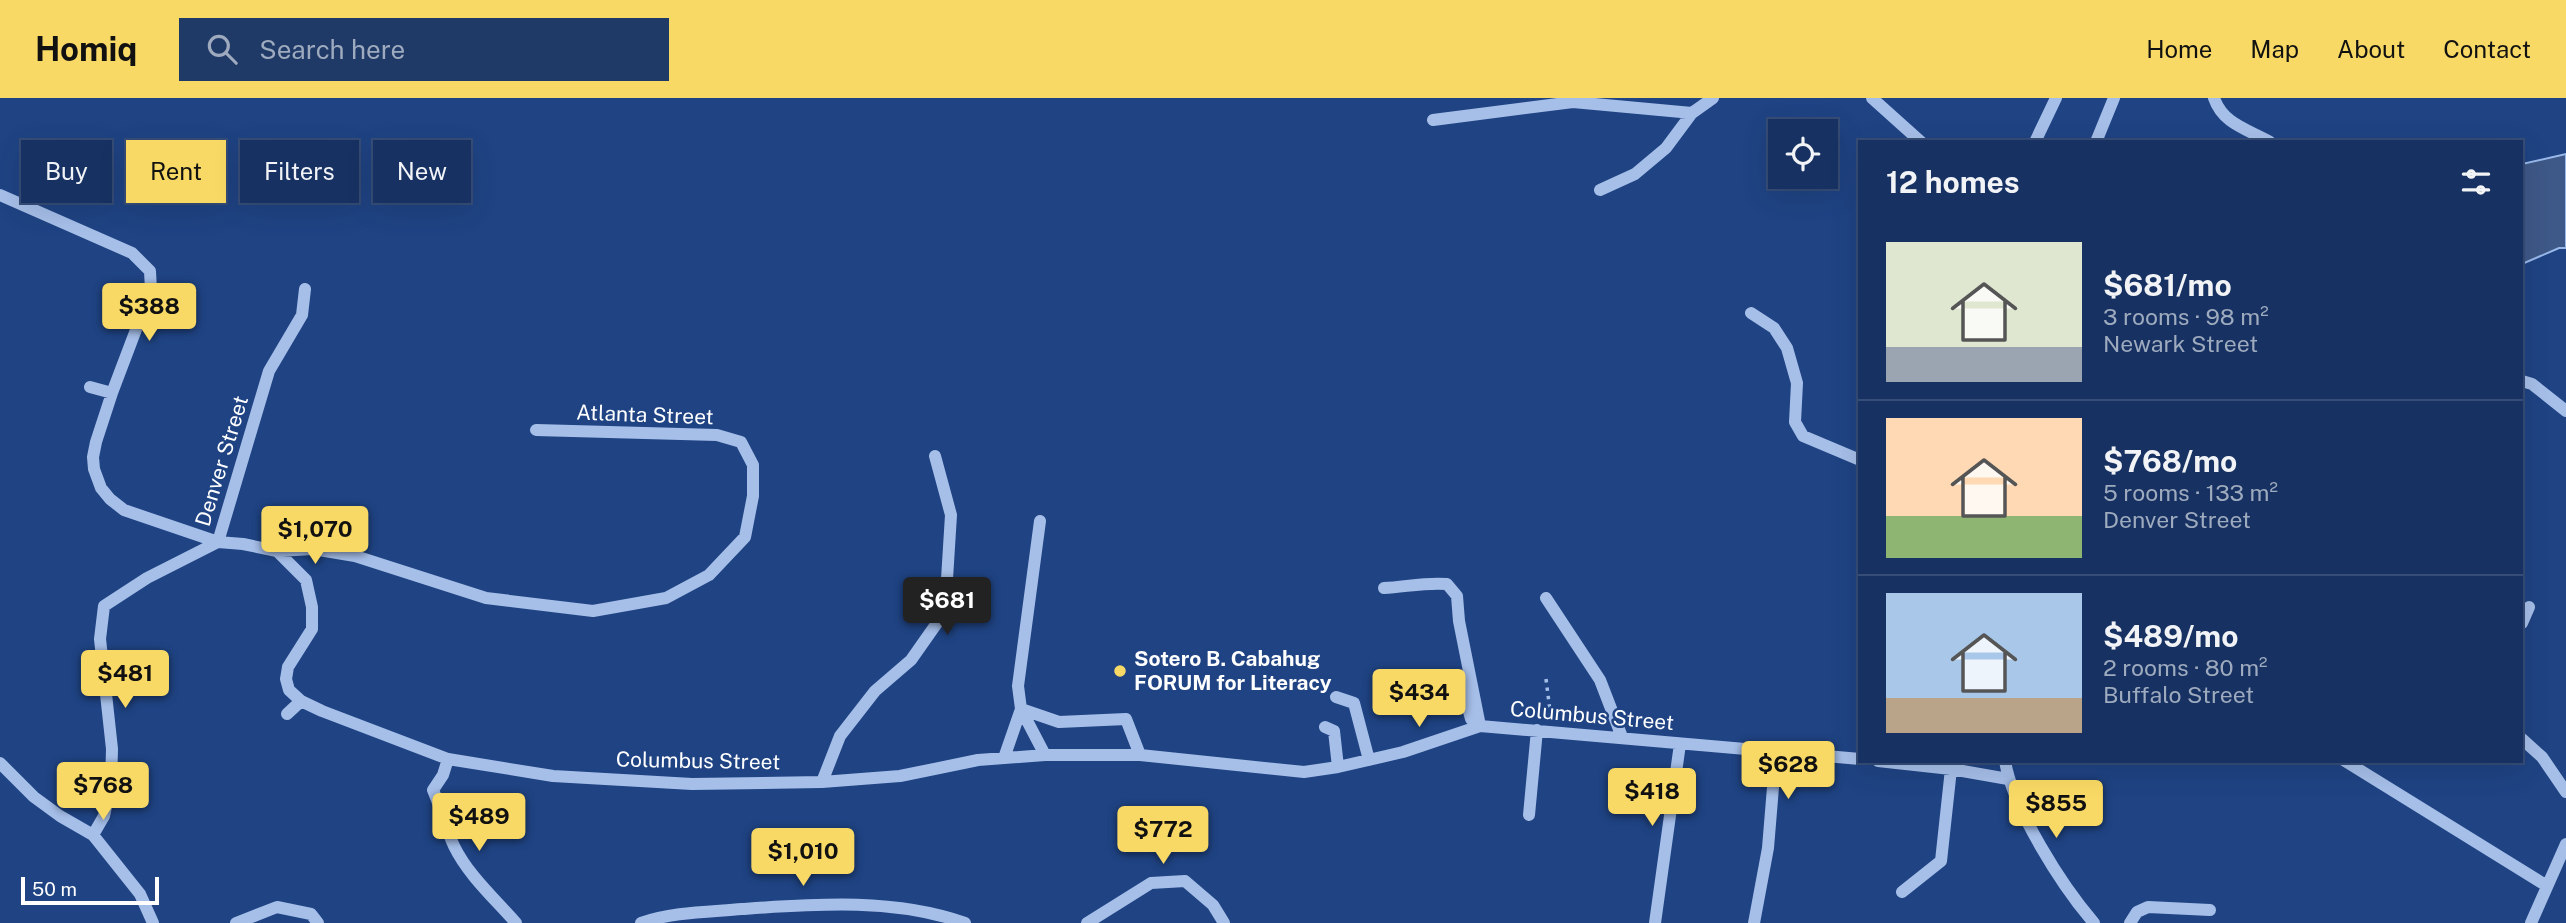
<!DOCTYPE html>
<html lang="en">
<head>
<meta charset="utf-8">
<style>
	body { margin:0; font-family:"Public Sans",sans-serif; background:#203a68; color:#f1f3f6; height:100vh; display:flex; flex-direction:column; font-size:26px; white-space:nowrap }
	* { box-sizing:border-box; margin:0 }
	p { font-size:23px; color:#9eaabe }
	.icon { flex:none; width:38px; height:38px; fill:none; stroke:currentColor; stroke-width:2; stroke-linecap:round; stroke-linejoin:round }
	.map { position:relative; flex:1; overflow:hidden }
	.side { position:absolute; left:1858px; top:42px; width:665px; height:623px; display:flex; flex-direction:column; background:#173262; border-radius:0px; box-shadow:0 7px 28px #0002,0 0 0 2px #364d77 }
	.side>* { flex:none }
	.guide { position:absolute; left:21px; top:42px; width:665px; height:63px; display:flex; gap:14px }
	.controls { position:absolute; left:1768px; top:21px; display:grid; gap:14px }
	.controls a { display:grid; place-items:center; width:70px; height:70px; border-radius:0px; background:#173262; box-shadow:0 7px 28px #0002,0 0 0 2px #364d77; font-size:35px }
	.scale { position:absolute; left:21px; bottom:18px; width:138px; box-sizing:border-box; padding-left:7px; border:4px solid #fff; border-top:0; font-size:19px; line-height:24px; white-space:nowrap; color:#fff; -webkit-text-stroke:5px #1f4383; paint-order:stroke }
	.price { position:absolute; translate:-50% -60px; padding:0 16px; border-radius:7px; background:#f8d965; color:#111; font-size:23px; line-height:46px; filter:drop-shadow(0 2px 4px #0008) }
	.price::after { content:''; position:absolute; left:50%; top:42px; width:21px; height:16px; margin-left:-10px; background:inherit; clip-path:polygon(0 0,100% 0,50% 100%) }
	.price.on { background:#222; color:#fff }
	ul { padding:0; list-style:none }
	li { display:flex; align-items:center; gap:21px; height:175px; padding:0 28px }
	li+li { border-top:2px solid #364d77 }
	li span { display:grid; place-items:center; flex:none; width:196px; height:140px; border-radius:0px; color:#555 }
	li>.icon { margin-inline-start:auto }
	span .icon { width:84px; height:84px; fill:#fffc; stroke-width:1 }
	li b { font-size:30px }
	h2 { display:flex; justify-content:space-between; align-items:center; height:84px; padding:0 28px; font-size:30px }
	.tag { padding:0 24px; border-radius:0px; background:#173262; box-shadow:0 7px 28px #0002,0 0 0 2px #364d77; font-size:24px; line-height:63px }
	.tag.on { background:#f8d965; color:#111 }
	header { display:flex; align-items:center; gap:42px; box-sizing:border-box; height:98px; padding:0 35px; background:#f8d965; color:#111 }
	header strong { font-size:33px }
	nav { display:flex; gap:38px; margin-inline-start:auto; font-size:24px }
	.search { width:490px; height:63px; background:#203a68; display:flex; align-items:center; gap:18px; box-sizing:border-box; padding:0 24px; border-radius:0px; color:#9eaabe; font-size:26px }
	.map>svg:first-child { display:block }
	.water { fill:#3e5887; stroke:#99b9eb; stroke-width:2 }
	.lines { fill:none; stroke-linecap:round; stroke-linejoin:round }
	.path { stroke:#a6bfe9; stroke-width:3.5; stroke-dasharray:3.5 5; stroke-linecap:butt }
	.minor { stroke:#a6bfe9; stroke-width:12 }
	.poi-dot { fill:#f8d965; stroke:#1f4383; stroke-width:2.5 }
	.labels { text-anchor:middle; stroke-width:5; stroke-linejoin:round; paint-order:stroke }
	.street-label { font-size:21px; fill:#fff; stroke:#1f4383 }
	.poi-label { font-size:21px; font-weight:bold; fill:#fff; stroke:#1f4383; text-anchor:start }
</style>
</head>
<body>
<header>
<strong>Homiq</strong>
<div class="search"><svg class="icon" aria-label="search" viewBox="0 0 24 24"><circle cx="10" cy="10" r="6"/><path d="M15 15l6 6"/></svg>Search here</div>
<nav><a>Home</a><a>Map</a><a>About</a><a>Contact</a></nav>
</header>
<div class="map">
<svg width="2566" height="825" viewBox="0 0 2566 825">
	<rect width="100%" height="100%" fill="#1f4383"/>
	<path class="water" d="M2566,56V150H2559L2522,166V66Z"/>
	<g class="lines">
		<path class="path" d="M1546,581L1551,621"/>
		<path class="minor" d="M1872,0L1921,44
			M2214,0C2223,26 2247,31 2270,44
			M1433,22L1573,4L1692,15
			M2035,44L2056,0
			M2096,44L2114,0
			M1600,92L1635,76L1666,50L1692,15L1713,0
			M0,97L132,155L150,173L151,192L112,295L96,344L93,359L94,371L101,390L110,401L124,412L218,444L243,446L277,453L306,482L312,509V531L288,569L286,581L289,592L301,603L322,613L448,661L553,678L692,686L822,684L900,678L978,662L1045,657H1140L1304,674L1338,669L1403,654L1480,628L1860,661
			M1751,215L1774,230L1787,250L1797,285L1795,324L1803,338L1860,362
			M2522,283L2532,286L2566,313
			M90,289L112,295
			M1040,423L1018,588L1021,611L1045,657
			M277,453L313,451L355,458L486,500L593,513L666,500L709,477L745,439L753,398V367L741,344L717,337L536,332
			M1384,490C1405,489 1426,484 1447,486L1457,498L1459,523L1480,628
			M1546,500L1600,582L1622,639
			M2522,525L2529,509
			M1461,585L1471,621
			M1336,599L1354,605L1369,662
			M1021,611L1059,624L1126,621L1140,657
			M287,616L301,603
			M1325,629L1334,633L1338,669
			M2522,641L2542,659L2566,694
			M1004,660L1021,611
			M448,661L443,677L433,692C441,711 446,731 454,748C468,777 495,801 516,825
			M1878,663L1951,671L2008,681
			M2005,663C2013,711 2062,788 2094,825
			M2345,663L2547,788
			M0,665L34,699L60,718L93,737L140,796L153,825
			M822,684L840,638L875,593L911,562L937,525L947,481L951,417L935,358
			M1529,717L1537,632
			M93,737L104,718L111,687L112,651L100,541L104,508L147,480L218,444L269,273L302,217L305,191
			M1902,794L1941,763L1951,671
			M236,825L277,809L311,816L318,825
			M641,825C672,814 708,814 742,811C816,806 894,800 965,825
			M1087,825L1151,785L1185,783L1213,807L1224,825
			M1655,825L1680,646
			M1754,825L1768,750L1776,653
			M2130,825L2137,814L2148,809L2210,812
			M2531,825L2566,746"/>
	</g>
	<circle class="poi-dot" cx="1120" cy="573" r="7"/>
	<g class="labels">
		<g class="street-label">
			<text transform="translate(645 317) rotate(2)" y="7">Atlanta Street</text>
			<text transform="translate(222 363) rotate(-73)" y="7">Denver Street</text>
			<text transform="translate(1592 618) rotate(5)" y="7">Columbus Street</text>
			<text transform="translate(698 663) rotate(1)" y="7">Columbus Street</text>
		</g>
		<g class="poi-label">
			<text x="1134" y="568">Sotero B. Cabahug<tspan x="1134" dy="24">FORUM for Literacy</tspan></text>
		</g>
	</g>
</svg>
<div class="controls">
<a><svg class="icon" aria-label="locate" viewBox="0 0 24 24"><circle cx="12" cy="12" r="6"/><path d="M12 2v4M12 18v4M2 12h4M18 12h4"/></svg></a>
</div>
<div class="scale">50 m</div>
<b class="price" style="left:149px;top:245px">$388</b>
<b class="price" style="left:315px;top:468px">$1,070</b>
<b class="price on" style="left:947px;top:539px">$681</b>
<b class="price" style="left:125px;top:612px">$481</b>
<b class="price" style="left:1419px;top:631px">$434</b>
<b class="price" style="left:1788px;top:703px">$628</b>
<b class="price" style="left:103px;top:724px">$768</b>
<b class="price" style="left:1652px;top:730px">$418</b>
<b class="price" style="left:2056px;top:742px">$855</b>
<b class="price" style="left:479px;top:755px">$489</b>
<b class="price" style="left:1163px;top:768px">$772</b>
<b class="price" style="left:803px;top:790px">$1,010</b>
<div class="guide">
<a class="tag">Buy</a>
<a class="tag on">Rent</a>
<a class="tag">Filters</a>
<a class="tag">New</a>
</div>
<section class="side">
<h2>12 homes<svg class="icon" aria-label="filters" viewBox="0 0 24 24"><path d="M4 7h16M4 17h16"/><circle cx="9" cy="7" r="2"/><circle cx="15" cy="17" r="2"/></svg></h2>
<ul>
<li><span style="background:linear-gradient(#dfe7d0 75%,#9aa5b1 0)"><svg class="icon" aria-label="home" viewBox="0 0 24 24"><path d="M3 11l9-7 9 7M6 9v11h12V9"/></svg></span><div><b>$681/mo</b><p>3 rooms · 98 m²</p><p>Newark Street</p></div></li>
<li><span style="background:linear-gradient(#ffd9b3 70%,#8fb573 0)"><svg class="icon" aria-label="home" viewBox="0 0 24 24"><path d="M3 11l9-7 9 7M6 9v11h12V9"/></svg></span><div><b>$768/mo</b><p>5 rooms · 133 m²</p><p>Denver Street</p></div></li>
<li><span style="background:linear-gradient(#a9c7e8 75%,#b9a48a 0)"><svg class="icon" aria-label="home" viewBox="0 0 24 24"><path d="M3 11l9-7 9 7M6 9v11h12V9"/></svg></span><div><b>$489/mo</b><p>2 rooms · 80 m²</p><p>Buffalo Street</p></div></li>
</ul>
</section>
</div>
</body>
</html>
